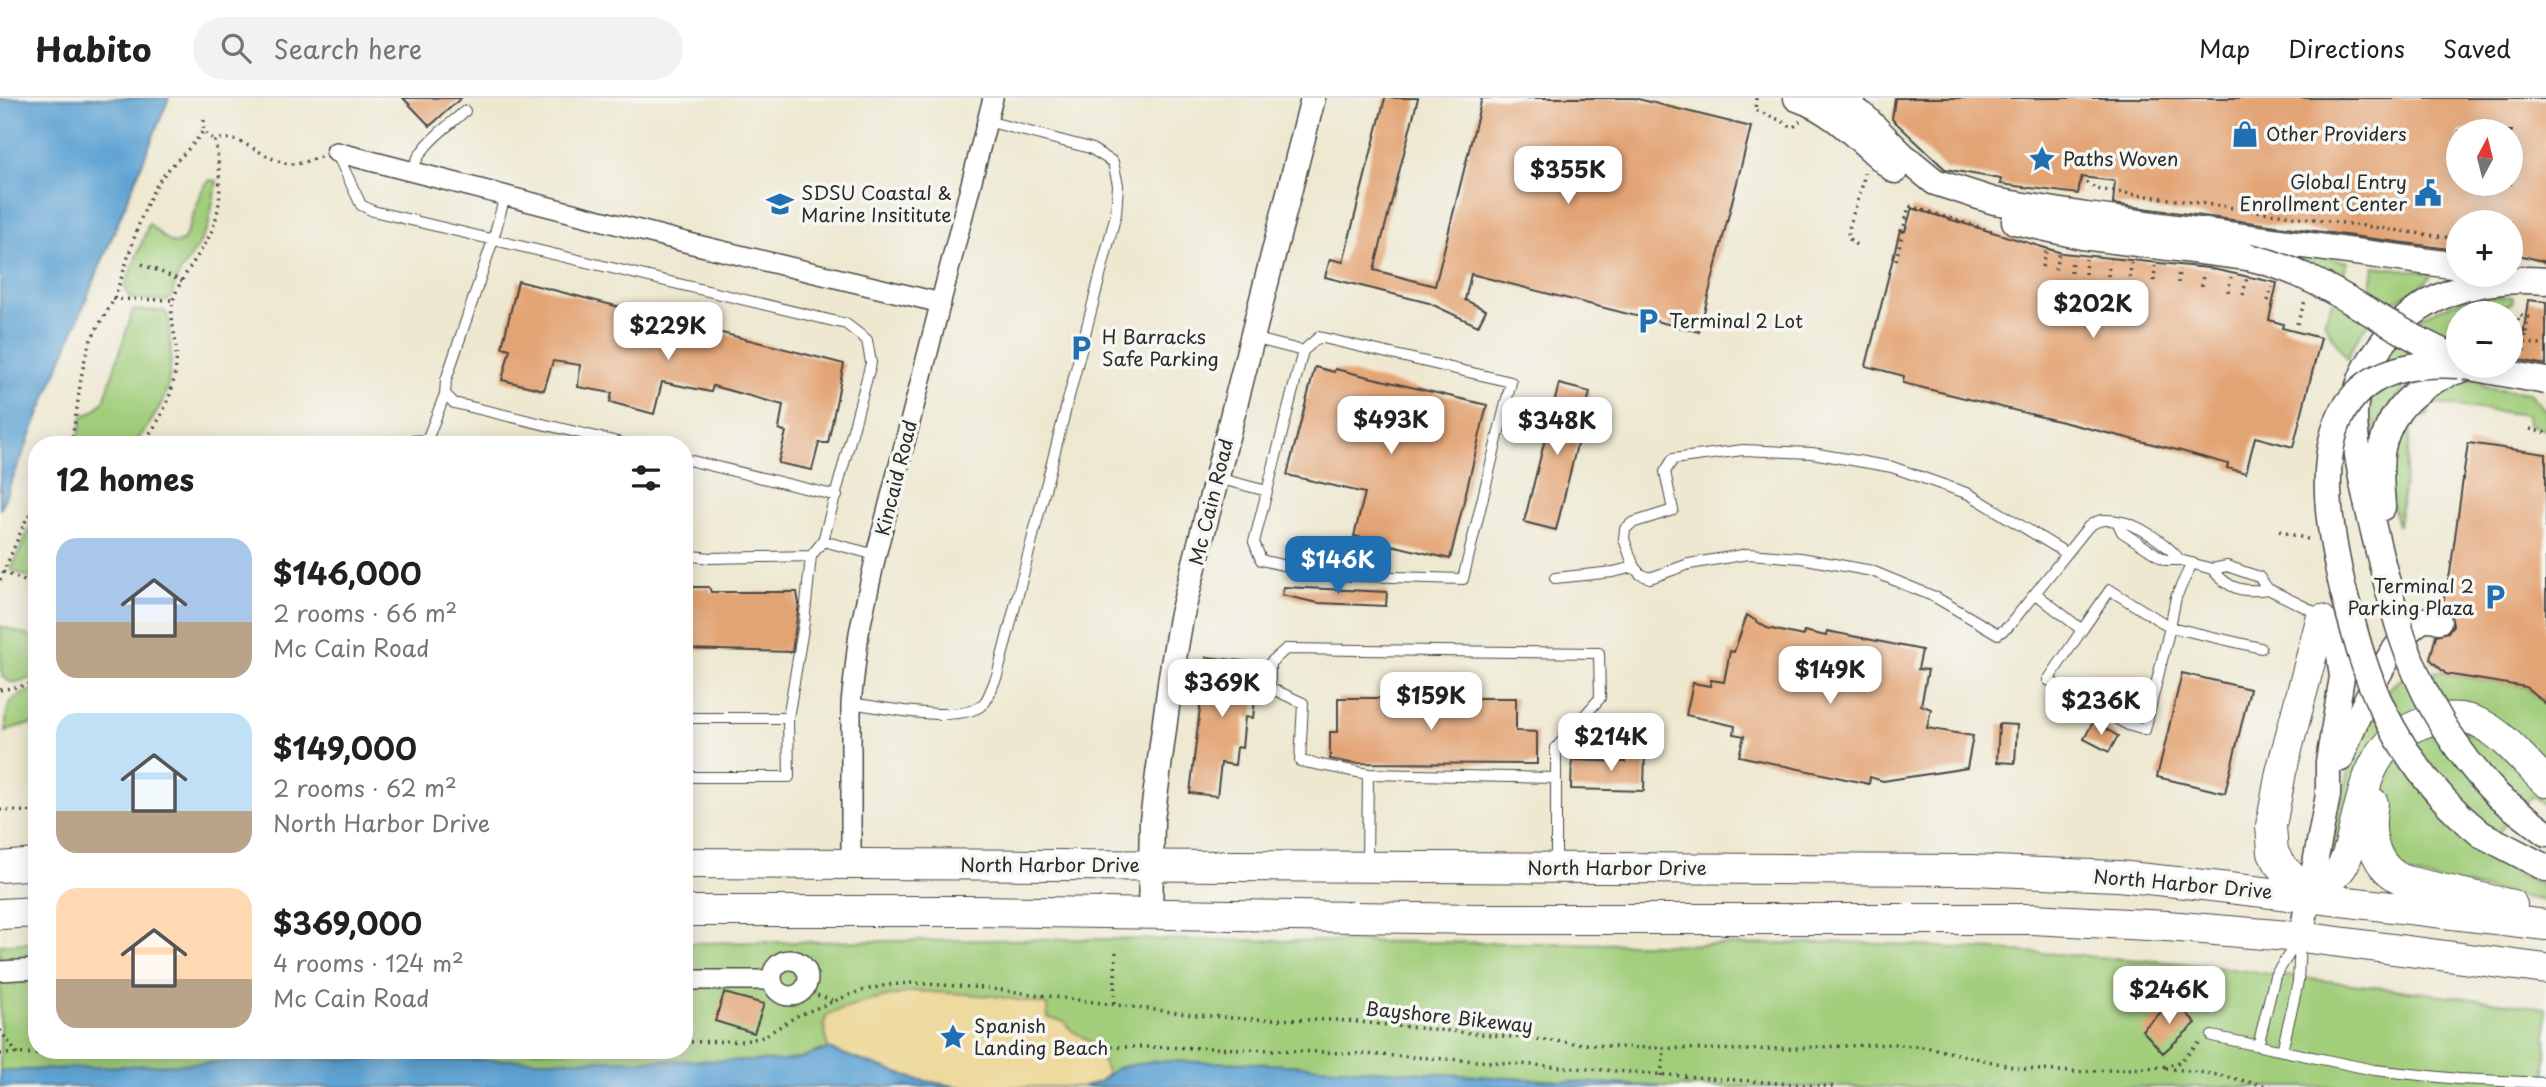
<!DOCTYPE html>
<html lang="en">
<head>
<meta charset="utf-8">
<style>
	body { margin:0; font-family:"Playpen Sans",sans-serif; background:#f2f2f2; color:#202124; height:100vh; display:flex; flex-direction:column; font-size:26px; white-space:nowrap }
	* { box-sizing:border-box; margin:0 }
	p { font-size:23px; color:#757577 }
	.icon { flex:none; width:38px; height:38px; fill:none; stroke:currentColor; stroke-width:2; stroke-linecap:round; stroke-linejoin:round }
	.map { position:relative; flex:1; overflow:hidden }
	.details { position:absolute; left:28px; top:338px; width:665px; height:623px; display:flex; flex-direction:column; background:#fff; border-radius:28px; box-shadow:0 4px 18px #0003 }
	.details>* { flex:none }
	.needle { width:46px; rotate:7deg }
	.tools { position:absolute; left:2446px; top:21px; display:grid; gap:14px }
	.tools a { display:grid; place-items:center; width:77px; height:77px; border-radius:50%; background:#fff; box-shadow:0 4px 18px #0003; font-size:35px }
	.price { position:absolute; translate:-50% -60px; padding:0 16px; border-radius:14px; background:#fff; color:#222; font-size:23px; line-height:46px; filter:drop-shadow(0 2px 4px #0008) }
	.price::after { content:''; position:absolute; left:50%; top:42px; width:21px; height:16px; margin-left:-10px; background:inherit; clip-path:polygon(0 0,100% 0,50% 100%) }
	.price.selected { background:#1f6fb2; color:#fff }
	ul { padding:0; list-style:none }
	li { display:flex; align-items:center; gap:21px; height:175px; padding:0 28px }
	li span { display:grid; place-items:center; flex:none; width:196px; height:140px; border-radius:21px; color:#555 }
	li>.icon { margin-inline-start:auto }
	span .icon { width:84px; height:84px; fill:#fffc; stroke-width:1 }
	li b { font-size:30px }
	h2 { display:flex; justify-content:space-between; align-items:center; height:84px; padding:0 28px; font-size:30px }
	header { display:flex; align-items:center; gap:42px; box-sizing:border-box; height:98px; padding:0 35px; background:#fff; border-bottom:2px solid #e0e0e0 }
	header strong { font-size:33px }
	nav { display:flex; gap:38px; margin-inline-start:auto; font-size:24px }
	.search { width:490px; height:63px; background:#f2f2f2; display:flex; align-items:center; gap:18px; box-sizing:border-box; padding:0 24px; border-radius:38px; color:#757577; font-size:26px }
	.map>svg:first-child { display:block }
	.green { fill:#a2ce7b; stroke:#667c53; stroke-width:2 }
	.sand { fill:#eeda9e; stroke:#8c8264; stroke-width:2 }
	.water { fill:#5ea3d3; stroke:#44677f; stroke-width:2 }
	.building { fill:#e3a475; fill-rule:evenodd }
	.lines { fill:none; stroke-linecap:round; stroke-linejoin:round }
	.service-casing { stroke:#484744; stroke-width:12 }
	.minor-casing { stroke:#484744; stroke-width:22 }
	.tertiary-casing { stroke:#484744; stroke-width:27 }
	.secondary-casing { stroke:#484744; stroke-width:29 }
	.primary-casing { stroke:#484744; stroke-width:32 }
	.path { stroke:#484744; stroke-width:3.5; stroke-dasharray:2 5; stroke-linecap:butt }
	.service { stroke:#fff; stroke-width:10 }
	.minor { stroke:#fff; stroke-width:19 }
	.tertiary { stroke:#fff; stroke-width:24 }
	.secondary { stroke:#fff; stroke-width:26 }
	.primary { stroke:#fff; stroke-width:30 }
	.secondary-bridge-casing { stroke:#484744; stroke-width:29; stroke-linecap:butt }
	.path-bridge { stroke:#484744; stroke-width:3.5; stroke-dasharray:2 5; stroke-linecap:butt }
	.secondary-bridge { stroke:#fff; stroke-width:26 }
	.labels { text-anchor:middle; stroke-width:7; stroke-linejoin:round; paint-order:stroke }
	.poi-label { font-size:19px; fill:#2b2b2b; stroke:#f6f6f2; text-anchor:start }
	.street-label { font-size:19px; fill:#2b2b2b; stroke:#f6f6f2 }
</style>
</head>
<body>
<header>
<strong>Habito</strong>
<div class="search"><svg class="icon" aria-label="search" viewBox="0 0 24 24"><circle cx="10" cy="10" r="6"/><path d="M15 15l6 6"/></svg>Search here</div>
<nav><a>Map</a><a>Directions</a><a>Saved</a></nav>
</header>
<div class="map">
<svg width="2546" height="989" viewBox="0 0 2546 989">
	<rect width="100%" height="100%" fill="#f6f6f2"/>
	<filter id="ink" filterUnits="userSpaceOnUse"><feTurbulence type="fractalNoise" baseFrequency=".0143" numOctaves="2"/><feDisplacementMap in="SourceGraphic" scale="14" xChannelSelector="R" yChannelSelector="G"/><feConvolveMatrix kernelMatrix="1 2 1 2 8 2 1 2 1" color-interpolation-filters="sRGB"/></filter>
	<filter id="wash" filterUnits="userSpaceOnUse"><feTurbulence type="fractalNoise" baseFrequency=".00686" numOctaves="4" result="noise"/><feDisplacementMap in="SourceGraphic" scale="28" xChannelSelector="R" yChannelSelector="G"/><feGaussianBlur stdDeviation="1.57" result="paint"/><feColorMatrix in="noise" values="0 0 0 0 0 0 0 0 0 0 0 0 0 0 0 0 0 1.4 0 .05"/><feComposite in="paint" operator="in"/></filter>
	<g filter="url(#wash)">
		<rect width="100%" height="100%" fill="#eee8d0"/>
		<path class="green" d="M210,82L217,83L208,129L197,150L178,178L171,199L167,203L131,200L127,196L125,188L149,126L163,139L174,146L184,142L203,90Z
			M2276,149L2348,164L2341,180L2273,163Z
			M2374,168L2432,175C2423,192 2407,195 2392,205C2370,219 2356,239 2347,262L2324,224L2333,203L2361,202L2370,195Z
			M2496,198L2513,199L2512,205L2487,215H2459V256L2412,280L2376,326L2366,353L2367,277L2422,218L2465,201Z
			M133,212L164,213L168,218C174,276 173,300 134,346H77L83,318L93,314L104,303Z
			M2482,279L2483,289L2529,295L2546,313V332L2528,326L2527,317L2430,305L2428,319L2413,317L2398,429L2389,390L2391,343L2430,292Z
			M37,422V483L11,472L30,430Z
			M0,528L33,539L37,543V579L12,585L2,579Z
			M2439,573L2446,576L2526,589L2546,606V670L2425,615L2335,751L2332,744C2345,694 2356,602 2407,578C2416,574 2429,574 2439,573Z
			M37,591V625L16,629L6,634C6,604 8,600 37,591Z
			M2439,633H2477L2546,696V708L2532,698L2480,754L2504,769L2546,788V803L2403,776L2382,744L2381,702L2387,677L2394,661L2419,640Z
			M1096,841L1740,847L1845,844L2012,853L2182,865L2546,910V989H1665L1250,965L1155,963L1117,970L1099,984L1082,989H960L880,970L821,952L801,960L783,963L306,961L0,973V847L37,844V952H684V845Z"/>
		<path class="sand" d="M915,893L993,898L1047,907L1048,920L1063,923C1073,935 1073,933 1086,941C1098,948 1102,964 1108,976L1099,984L1082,989H960L945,987L915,981L828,951L824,925L828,916L869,903Z"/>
		<path class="water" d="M0,0H169L0,412Z
			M828,951L915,981L960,989H0V973L306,961L783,963L801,960Z
			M1155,963L1250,965L1665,989H1082L1099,984L1117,970Z"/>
		<g id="blocks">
			<path class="building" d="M403,0H461L430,28Z
				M1385,0H1418L1374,172L1435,188L1482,0H1634L1751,29L1699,234L1471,176L1465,202L1486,212L1478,228L1429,205L1325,179L1330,161L1343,164Z
				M1895,0H2546V164L2519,157L2511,151V124H2459L2457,152L2113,106L2115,83L2081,79L2078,96L2000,86L2001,81L1945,71L1892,21ZM2459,33H2511V86H2459Z
				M1912,110L2062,155L2208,170L2277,185L2269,222L2283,226L2282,230L2321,240L2293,349L2255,339L2246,375L2227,370L2228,366L2181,353L1903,285L1904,278L1866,268L1900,132L1905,133Z
				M518,183L844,266L828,345H819L812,372L778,365L786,334L779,331L783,307L713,288L711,294L662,284L654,316L610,304L612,295L578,289L580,267L553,263L544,292L502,282L510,251L502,249Z
				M2528,202L2546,204V267L2520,262Z
				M1315,269L1334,274L1335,271L1487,307L1450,461L1354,438L1365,395L1287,377Z
				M1559,286L1590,294L1556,432L1524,424Z
				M2468,345L2546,356V606L2526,589L2446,576L2430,561L2436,537L2448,534L2453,527L2450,514L2442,508L2450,475Z
				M684,489H709L711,494H797L799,506L792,554L684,551Z
				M1284,489L1387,494L1386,508L1318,505L1282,497Z
				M1747,517L1767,530L1803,538L1804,533L1826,538L1827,533L1922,552L1918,571L1928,572L1921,607L1931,611L1927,630L1973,638L1967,670L1883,683L1870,679L1869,686L1739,658L1744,638L1734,636L1735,628L1686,617L1693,585L1710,588L1711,582L1724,584L1730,553L1734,554Z
				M1206,559L1259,565L1253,620L1245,619L1242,650L1237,649L1235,667L1221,665L1217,698L1190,695Z
				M2182,575L2250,591L2225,695L2157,679Z
				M1338,600H1516V633L1537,634V666L1351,665L1330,661V634H1338Z
				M2093,624L2118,638L2109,654L2084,641Z
				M1999,626L2017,627L2015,665L1997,664Z
				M1625,649L1645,650L1644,693L1571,691L1572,662L1625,664Z
				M724,895L764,906L754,935L715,923Z
				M2174,902L2196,925L2163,955L2142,932Z"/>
		</g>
	</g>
	<g filter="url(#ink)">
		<use href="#blocks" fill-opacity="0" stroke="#484744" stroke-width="2"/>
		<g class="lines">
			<defs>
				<path id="service" d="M337,56L361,107L373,113L846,226L867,242L871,265L823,443L811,458L804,525L788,620L789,679H684
					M412,74C419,47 445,31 465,13
					M505,98L493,142L446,282L445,296L454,305L626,346
					M1319,239L1511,284L1463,481L1325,477L1261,462L1254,444L1303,253Z
					M1253,240L1303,253
					M427,342L445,296
					M404,346L410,343L427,342L432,346
					M684,361L837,398
					M1217,380L1267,393
					M823,443L876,457
					M2066,455L1969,396L1892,369L1812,355L1743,352L1673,361L1665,374L1673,412L1632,425L1625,431L1624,441L1634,469L1640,476L1650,480L1689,466L1748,456L1801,460L1872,473L1935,499L1998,536L2008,529L2088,429C2098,421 2105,421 2117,423
					M684,457L710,460L811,458
					M2180,462C2166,445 2139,426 2117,423L2122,434L2165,462H2180L2212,471
					M1555,480L1613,474L1634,469
					M2268,491C2243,495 2228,491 2212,471L2227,468L2259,479L2268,491L2309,511L2318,519
					M2035,495L2082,532L2048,582L2128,627L2145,632L2170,529L2261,550
					M2082,532L2110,492L2170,529L2176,499L2192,465
					M851,605C880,609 967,628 985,604C990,597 993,586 997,578L1116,116L1118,87L1113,64L1090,50L987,23
					M684,620H788
					M1368,676L1556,680
					M1367,765L1368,676L1300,663L1303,605L1270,590V565L1286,551L1599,555L1600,600L1556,650V765
					M2212,938L2374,972L2458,981L2546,985
					M2258,948L2275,878L2298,842
					M2282,953L2298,884L2300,843"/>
				<path id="minor" d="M336,54L693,146L941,205
					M851,767V605L859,535L876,457L993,0
					M772 880a18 18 0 1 1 36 0a18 18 0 1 1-36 0Z
					M0,873L37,871
					M684,882H770"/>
				<path id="tertiary" d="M2341,661C2352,630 2394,528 2428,521C2432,521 2436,522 2439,523
					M1150,816L1152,722L1171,578L1181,520L1313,0
					M2301,839L2328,697V664L2342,579L2337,542L2321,522"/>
				<path id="secondary" d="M1797,0C1836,13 1863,46 1895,72
					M1838,0L1863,18L1902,57L1935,84L1994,103L2086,118L2459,168
					M2015,123L2082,138L2248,159
					M2382,409C2381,389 2378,370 2382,350C2391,306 2428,279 2469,269
					M2395,515C2383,470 2371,426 2362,380C2358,359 2354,338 2354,317C2355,291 2363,273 2377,253C2415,196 2480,177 2546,183
					M2499,699L2546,735
					M2481,736L2546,770"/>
				<path id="primary" d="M2373,705C2367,736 2373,771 2406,783L2512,807
					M684,765L1971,772L2118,778L2186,785L2546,827
					M0,769L37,766
					M2309,798C2321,791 2333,782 2341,770C2348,760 2350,747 2353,735C2365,688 2370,646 2420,626C2482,602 2508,648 2546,684
					M2309,798L2279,765L2273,754L2271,728L2281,674L2321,522
					M684,813H976L1479,821H2032L2167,828L2301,839L2546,871
					M0,816L37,814"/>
			</defs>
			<use href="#service" class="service-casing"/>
			<use href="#minor" class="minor-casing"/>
			<use href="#tertiary" class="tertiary-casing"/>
			<use href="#secondary" class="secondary-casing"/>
			<use href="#primary" class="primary-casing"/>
			<path class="path" d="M1756,0L1755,12L1782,23L1793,30L1800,23
				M204,22L203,33L215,43
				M2080,81L2097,91L2459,141
				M1856,147L1848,140C1849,118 1863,97 1864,75
				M1896,162L1909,108L1995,134
				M142,166L182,183
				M2042,169L2047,151
				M2055,172L2059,154
				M2071,174L2072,160
				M2085,176L2086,161
				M2108,178L2109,164
				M2130,180L2131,165
				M2154,183L2155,168
				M2178,185L2179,171
				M2202,188L2203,174
				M2228,194L2231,179
				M2243,197L2247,179
				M113,201L174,202
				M2268,203L2272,189
				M2297,226L2305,203
				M2511,242L2546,248
				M2515,243L2519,217L2528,219L2526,235
				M2530,331L2546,335
				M70,346C79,314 78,280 89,247C95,230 107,216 114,200C129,163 137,119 158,85C171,65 190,53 203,33
				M141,346C165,320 179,283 176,247C174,232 169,214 174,199C183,175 201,157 211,134C224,106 220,72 215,43C237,31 269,67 293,66C302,66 312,61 321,59
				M2279,433L2311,442
				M3,474L37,488
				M0,482L26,422L37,410
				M0,592L37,585
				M0,712L37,714
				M804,893L832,902
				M1114,905L1116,851
				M0,932L18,957
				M684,944L744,943L763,939L797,918L857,894L887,887L913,885L985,890L1187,916L1245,921L1336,922L1616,949L1746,952L1894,946L1931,950L2023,971L2075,974L2163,969L2180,964L2201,943
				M1104,949C1349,948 1593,973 1837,989
				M0,956L227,952
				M2166,970L2219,977L2271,989
				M1661,978L1664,952"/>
			<use href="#service" class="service"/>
			<use href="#minor" class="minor"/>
			<use href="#tertiary" class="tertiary"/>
			<use href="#secondary" class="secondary"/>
			<use href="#primary" class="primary"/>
			<defs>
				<path id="secondary-bridge" d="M2248,159C2326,176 2386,232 2459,261
					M2459,267C2307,257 2317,382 2343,491C2354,532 2364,574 2383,612C2406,659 2440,703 2481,736
					M2465,268L2546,283
					M2395,515C2414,584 2449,648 2499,699"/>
			</defs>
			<use href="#secondary-bridge" class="secondary-bridge-casing"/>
			<path class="path-bridge" d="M2544,163L2546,167
				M2524,253L2526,235"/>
			<use href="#secondary-bridge" class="secondary-bridge"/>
		</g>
	</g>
	<defs>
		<symbol id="shop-bare" viewBox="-9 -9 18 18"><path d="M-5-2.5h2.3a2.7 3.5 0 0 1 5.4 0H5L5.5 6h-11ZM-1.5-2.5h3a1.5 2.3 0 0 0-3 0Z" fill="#1f6fb2" stroke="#f6f6f2" stroke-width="2.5" paint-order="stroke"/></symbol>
		<symbol id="sight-bare" viewBox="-9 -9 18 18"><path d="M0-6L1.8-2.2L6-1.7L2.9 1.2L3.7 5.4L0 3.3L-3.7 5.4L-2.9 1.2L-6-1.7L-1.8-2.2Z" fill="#1f6fb2" stroke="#f6f6f2" stroke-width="2.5" paint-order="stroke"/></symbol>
		<symbol id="civic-bare" viewBox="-9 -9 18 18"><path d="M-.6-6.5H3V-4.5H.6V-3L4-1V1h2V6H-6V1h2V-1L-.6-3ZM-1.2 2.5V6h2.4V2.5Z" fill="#1f6fb2" stroke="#f6f6f2" stroke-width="2.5" paint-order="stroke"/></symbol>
		<symbol id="university-bare" viewBox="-9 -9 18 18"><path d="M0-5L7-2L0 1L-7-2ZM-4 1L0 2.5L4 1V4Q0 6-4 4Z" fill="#1f6fb2" stroke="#f6f6f2" stroke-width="2.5" paint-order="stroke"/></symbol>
		<symbol id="parking-bare" viewBox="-9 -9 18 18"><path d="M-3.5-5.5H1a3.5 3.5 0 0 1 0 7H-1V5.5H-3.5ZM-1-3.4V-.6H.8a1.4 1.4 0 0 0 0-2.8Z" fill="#1f6fb2" stroke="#f6f6f2" stroke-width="2.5" paint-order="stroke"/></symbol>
	</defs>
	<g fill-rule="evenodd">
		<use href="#shop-bare" x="2226" y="17" width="38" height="38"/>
		<use href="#sight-bare" x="2023" y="42" width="38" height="38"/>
		<use href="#civic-bare" x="2409" y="76" width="38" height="38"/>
		<use href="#university-bare" x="761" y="87" width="38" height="38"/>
		<use href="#parking-bare" x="1629" y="204" width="38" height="38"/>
		<use href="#parking-bare" x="1062" y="231" width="38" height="38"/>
		<use href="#parking-bare" x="2476" y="480" width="38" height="38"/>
		<use href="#sight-bare" x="934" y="920" width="38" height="38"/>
	</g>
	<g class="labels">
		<g class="poi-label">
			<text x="2266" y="43">Other Providers</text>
			<text x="2063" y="68">Paths Woven</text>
			<text x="2407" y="91" text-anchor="end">Global Entry<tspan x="2407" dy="22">Enrollment Center</tspan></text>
			<text x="801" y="102">SDSU Coastal &amp;<tspan x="801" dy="22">Marine Insititute</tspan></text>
			<text x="1669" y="230">Terminal 2 Lot</text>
			<text x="1102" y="246">H Barracks<tspan x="1102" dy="22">Safe Parking</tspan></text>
			<text x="2474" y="495" text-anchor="end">Terminal 2<tspan x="2474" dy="22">Parking Plaza</tspan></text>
			<text x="974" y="935">Spanish<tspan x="974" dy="22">Landing Beach</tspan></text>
		</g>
		<g class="street-label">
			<text transform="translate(896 380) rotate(-76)" y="7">Kincaid Road</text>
			<text transform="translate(1211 404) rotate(-76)" y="7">Mc Cain Road</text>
			<text x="1050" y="774">North Harbor Drive</text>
			<text x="1617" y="777">North Harbor Drive</text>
			<text transform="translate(2183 786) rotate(5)" y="7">North Harbor Drive</text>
			<text transform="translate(1449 919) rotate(6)" y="7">Bayshore Bikeway</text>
		</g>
	</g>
</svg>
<div class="tools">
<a><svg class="needle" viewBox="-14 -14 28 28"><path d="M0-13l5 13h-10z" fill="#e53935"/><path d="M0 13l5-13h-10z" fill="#757577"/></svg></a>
<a>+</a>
<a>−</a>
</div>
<b class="price" style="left:1568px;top:108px">$355K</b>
<b class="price" style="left:2093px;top:242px">$202K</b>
<b class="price" style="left:668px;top:264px">$229K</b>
<b class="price" style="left:1391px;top:358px">$493K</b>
<b class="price" style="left:1557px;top:359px">$348K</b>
<b class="price selected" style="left:1338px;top:498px">$146K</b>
<b class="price" style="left:1830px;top:608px">$149K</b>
<b class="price" style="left:1222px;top:621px">$369K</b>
<b class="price" style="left:1431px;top:634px">$159K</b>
<b class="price" style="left:2101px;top:639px">$236K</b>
<b class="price" style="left:1611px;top:675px">$214K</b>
<b class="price" style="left:2169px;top:928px">$246K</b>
<section class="details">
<h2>12 homes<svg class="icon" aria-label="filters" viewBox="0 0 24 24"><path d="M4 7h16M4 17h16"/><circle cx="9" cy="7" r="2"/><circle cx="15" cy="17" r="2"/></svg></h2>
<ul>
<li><span style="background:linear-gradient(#a9c7e8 60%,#b9a48a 0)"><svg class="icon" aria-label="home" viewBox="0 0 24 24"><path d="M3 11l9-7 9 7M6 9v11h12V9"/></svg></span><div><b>$146,000</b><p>2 rooms · 66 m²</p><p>Mc Cain Road</p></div></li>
<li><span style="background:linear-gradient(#bfe0f5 70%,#b9a48a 0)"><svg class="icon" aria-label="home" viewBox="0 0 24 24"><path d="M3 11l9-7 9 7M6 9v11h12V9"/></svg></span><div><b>$149,000</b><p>2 rooms · 62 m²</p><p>North Harbor Drive</p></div></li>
<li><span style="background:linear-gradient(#ffd9b3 65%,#b9a48a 0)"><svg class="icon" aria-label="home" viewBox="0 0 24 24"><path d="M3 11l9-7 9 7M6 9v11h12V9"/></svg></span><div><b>$369,000</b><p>4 rooms · 124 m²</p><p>Mc Cain Road</p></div></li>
</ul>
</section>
</div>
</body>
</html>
